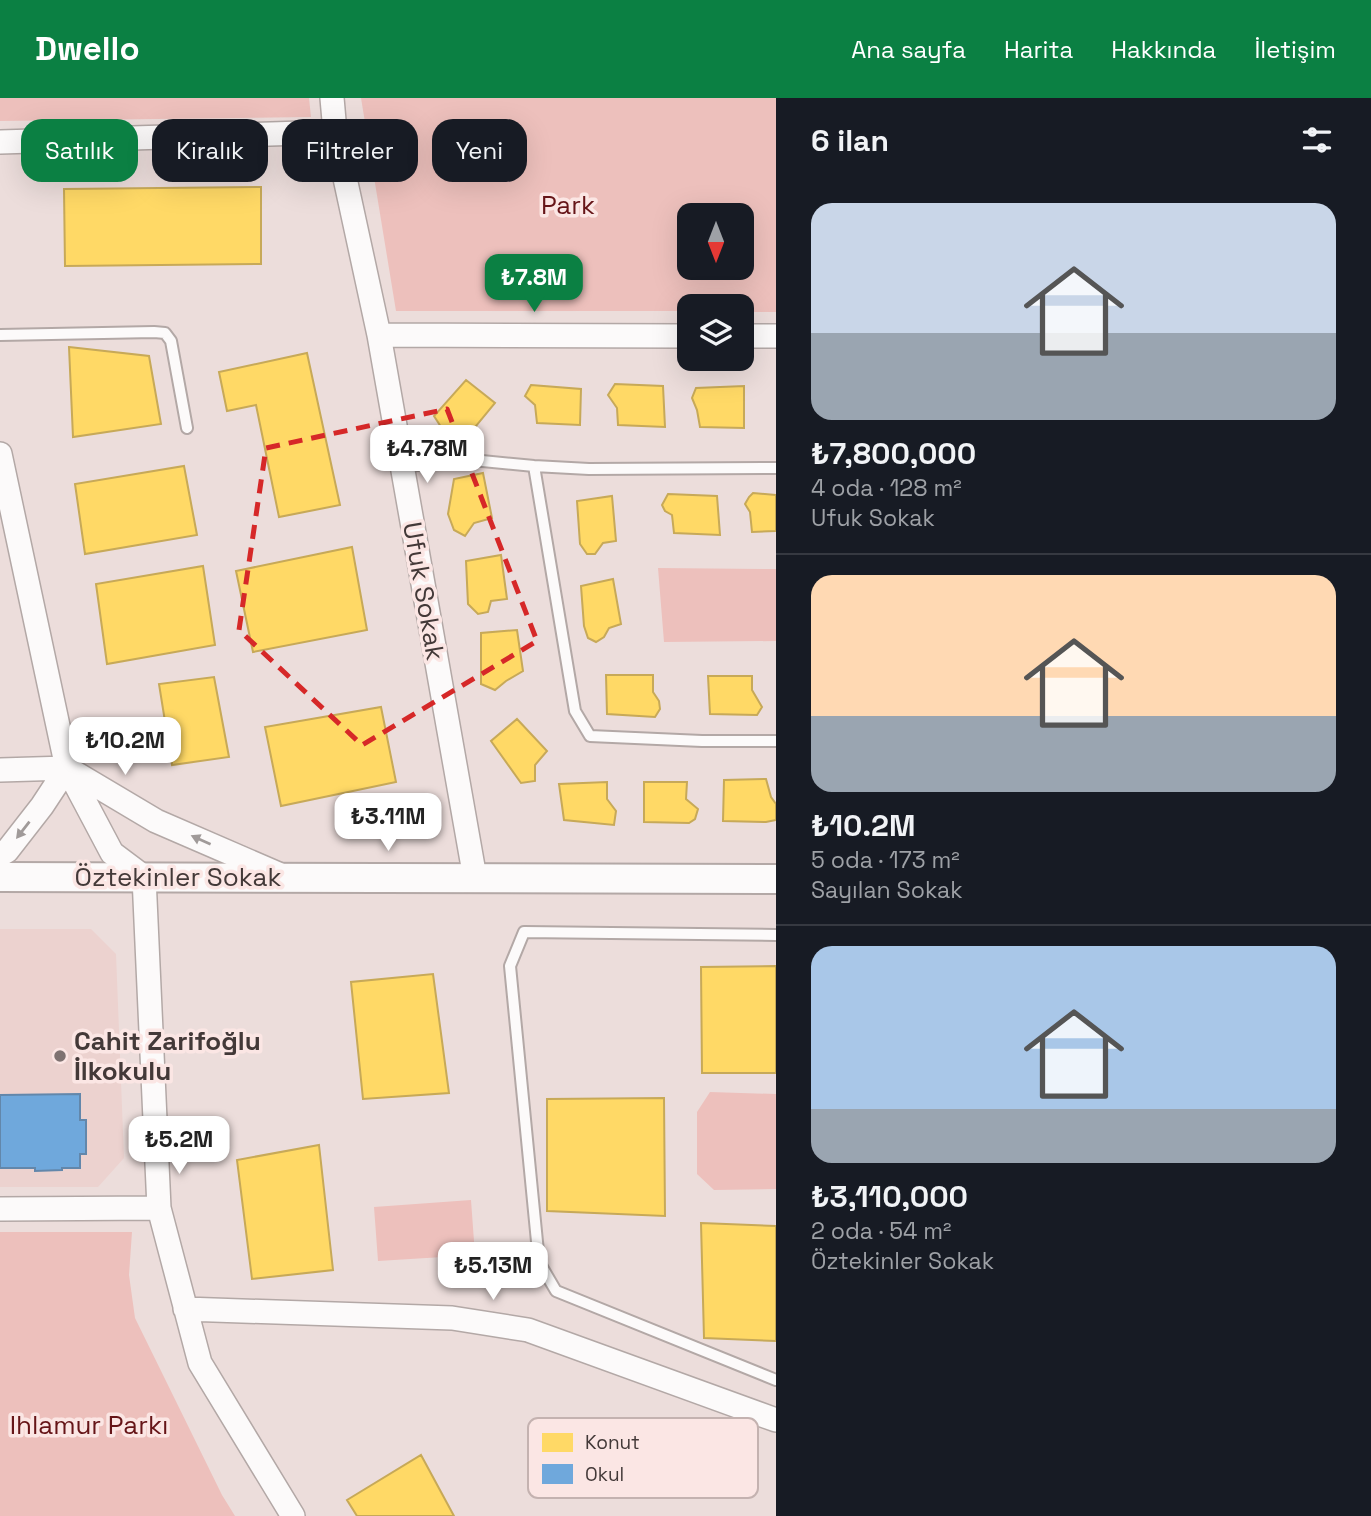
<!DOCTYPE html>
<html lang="tr">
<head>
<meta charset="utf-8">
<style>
	body { margin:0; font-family:"Space Grotesk",sans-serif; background:#242831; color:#f1f3f6; height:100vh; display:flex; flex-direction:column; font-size:26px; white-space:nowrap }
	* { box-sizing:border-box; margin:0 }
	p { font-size:23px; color:#9ea1a6 }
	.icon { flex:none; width:38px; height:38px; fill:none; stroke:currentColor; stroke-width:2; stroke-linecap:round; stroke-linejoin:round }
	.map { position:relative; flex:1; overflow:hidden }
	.side { display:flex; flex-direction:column; background:#171b24; width:595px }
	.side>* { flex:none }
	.banner { position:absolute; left:21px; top:21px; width:649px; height:63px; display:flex; gap:14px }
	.needle { width:46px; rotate:180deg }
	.buttons { position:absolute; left:677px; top:105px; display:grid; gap:14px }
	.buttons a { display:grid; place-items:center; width:77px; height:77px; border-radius:14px; background:#171b24; box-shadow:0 7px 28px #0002; font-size:35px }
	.price { position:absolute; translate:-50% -60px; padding:0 16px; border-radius:14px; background:#fff; color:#222; font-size:23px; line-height:46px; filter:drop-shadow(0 2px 4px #0008) }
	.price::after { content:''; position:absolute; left:50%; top:42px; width:21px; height:16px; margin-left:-10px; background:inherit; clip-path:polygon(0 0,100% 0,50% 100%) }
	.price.on { background:#0b8043; color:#fff }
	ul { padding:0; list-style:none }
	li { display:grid; align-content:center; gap:14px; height:371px; padding:0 35px }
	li+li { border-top:2px solid #363941 }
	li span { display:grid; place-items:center; height:217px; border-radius:21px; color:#555 }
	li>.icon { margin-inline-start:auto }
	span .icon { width:126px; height:126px; fill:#fffc; stroke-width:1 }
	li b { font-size:30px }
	h2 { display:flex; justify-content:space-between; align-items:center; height:84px; padding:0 35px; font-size:30px }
	.pill { padding:0 24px; border-radius:21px; background:#171b24; box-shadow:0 7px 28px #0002; font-size:24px; line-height:63px }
	.pill.on { background:#0b8043; color:#fff }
	header { display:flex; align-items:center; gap:42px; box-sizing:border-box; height:98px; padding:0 35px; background:#0b8043; color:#fff }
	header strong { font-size:33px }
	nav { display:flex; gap:38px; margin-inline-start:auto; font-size:24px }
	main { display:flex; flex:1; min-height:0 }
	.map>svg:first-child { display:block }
	.built { fill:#ecd2cf }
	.green { fill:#edc0bc; fill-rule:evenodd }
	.homes { fill:#ffd966; stroke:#c7a958; stroke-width:2 }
	.schools { fill:#6fa8dc; stroke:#6287ab; stroke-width:2 }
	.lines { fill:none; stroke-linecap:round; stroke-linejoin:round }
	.service-casing { stroke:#b3a8a6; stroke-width:14 }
	.minor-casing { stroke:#b3a8a6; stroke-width:26 }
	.tertiary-casing { stroke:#b3a8a6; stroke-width:32 }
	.service { stroke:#fcfafa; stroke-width:10 }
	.minor { stroke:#fcfafa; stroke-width:23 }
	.tertiary { stroke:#fcfafa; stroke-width:28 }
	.oneway { fill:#a09a99 }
	.marked { fill:none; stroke:#d62828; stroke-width:5; stroke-dasharray:14 9; stroke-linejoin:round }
	.poi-dot { fill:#7e7271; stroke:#fbe6e4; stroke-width:2.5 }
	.labels { text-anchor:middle; stroke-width:7; stroke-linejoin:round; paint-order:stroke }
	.park-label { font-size:26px; fill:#661518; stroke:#fbe6e4 }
	.street-label { font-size:26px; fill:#433938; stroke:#fbe6e4 }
	.poi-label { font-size:26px; font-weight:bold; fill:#433938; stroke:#fbe6e4; text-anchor:start }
	.key { fill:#fbe6e4; stroke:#c4b2b0; stroke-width:2 }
	.key-label { font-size:19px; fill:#433938 }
</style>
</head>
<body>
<header>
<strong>Dwello</strong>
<nav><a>Ana sayfa</a><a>Harita</a><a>Hakkında</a><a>İletişim</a></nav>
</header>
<main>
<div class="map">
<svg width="776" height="1418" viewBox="0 0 776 1418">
	<rect width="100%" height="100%" fill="#ecdddb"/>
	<path class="built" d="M0,831H91L116,856L124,1060L98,1089H0Z"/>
	<path class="green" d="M0,0H309L311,19L0,23Z
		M361,0H776V214H742V208H690L689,213H396ZM690,117H742V170H690Z
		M658,470L776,471V543L664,544Z
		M710,994L776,996V1091L714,1092L697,1076V1014Z
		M471,1102L475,1157L378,1163L374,1109Z
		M0,1134H132L129,1177L135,1220L222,1397L235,1418H0Z"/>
	<path class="homes" d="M261,89V166L65,168L64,91Z
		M69,249L149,258L161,326L73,339Z
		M307,255L340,407L279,419L256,307L227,313L219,274Z
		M466,282L495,305L467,339L455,330L443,332L434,318Z
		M615,286L663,288L665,329L618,327L617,310L608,297Z
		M531,287L581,291L580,327L537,325L535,307L525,298Z
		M744,288V330L700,329L697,312L692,300L696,290Z
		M184,368L197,437L85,456L75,386Z
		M483,375L492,420L474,425L465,438L454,432L448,416L454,381Z
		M753,395L776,397V433L752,434L750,414L745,406L749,399Z
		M668,396L717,398L720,437L674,435L672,417L665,413L662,407Z
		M612,398L616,443L603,445L595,456H587L580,446L577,403Z
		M352,449L367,532L253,554L236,473Z
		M501,457L507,501L491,503L488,514L478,516L468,506L466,463Z
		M203,468L215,547L107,566L96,486Z
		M613,481L621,526L609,530L604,539L596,544L588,540L584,528L581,488Z
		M517,532L523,573L506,583L495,592L481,586V535Z
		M606,577H653V594L659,603L660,611L655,619L607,616Z
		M708,578H752V592L762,609L757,617L710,616Z
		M214,579L229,659L172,667L159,586Z
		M381,609L396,684L281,708L265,629Z
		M517,621L547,653L535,667V683L521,685L491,643Z
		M766,681L771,699L776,706V722L766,724L723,723L724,682Z
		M607,684V701L616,713L614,727L564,722L559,686Z
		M644,684H687L686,701L698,711L695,721L689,725L644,724Z
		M776,868V975H702L701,869Z
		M433,876L449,995L363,1001L351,884Z
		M664,1000L665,1118L547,1113V1001Z
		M319,1047L333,1172L252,1181L237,1062Z
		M701,1125L776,1128V1243L704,1240Z
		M421,1357L454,1418H357L347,1402Z"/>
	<path class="schools" d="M80,996V1022H86V1056H80V1070H62V1072L35,1073V1070H0V997Z"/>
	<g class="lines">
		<defs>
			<path id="service" d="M0,237L154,234L165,235L171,243L187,330
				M534,368L575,613L590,638L702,643H776
				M402,369L462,361L534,368L589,371L776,370
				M776,837L524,834L510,868L539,1164L556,1193L776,1282"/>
			<path id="minor" d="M332,0L335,34L379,237L475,780
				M0,44L335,34
				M379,237L690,238
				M742,238H776
				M0,356L67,670L112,755L144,779L159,1110L200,1265L293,1418
				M0,672L67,670
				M0,757L7,753L42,708L67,670L156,723L283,778
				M0,1111L159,1110
				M185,1211L452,1220L528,1232L776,1322"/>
			<path id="tertiary" d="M0,779L776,781"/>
		</defs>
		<use href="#service" class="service-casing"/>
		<use href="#minor" class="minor-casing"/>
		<use href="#tertiary" class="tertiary-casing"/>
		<use href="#service" class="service"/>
		<use href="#minor" class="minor"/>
		<use href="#tertiary" class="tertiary"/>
	</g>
	<defs><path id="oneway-solid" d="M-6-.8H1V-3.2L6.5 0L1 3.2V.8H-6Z" transform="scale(1.75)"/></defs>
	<g class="oneway">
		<use href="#oneway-solid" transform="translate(23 732) rotate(128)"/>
		<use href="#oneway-solid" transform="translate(201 742) rotate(-156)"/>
	</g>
	<path class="marked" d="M447,311L537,543L362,647L239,532L266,350Z"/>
	<circle class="poi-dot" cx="60" cy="958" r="7"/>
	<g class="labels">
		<g class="park-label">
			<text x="568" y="116">Park</text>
			<text x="89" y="1336">Ihlamur Parkı</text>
		</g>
		<g class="street-label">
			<text transform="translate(424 493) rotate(80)" y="9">Ufuk Sokak</text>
			<text x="178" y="788">Öztekinler Sokak</text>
		</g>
		<g class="poi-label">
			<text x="74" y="952">Cahit Zarifoğlu<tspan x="74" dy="30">İlkokulu</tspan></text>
		</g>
	</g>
	<rect x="528" y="1320" width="230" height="80" rx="10" class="key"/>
	<rect x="542" y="1335" width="31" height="19" fill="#ffd966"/>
	<rect x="542" y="1366" width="31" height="20" fill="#6fa8dc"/>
	<g class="key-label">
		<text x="585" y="1351">Konut</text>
		<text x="585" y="1383">Okul</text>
	</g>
</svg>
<div class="buttons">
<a><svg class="needle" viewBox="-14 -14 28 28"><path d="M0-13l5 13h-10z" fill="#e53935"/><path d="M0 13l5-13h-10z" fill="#9ea1a6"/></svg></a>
<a><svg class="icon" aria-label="layers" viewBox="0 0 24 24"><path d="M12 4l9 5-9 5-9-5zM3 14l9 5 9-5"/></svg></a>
</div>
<b class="price on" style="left:534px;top:216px">₺7.8M</b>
<b class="price" style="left:427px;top:387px">₺4.78M</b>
<b class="price" style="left:125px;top:679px">₺10.2M</b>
<b class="price" style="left:388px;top:755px">₺3.11M</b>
<b class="price" style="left:179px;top:1078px">₺5.2M</b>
<b class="price" style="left:493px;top:1204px">₺5.13M</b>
<div class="banner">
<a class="pill on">Satılık</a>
<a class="pill">Kiralık</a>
<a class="pill">Filtreler</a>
<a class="pill">Yeni</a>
</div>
</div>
<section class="side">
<h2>6 ilan<svg class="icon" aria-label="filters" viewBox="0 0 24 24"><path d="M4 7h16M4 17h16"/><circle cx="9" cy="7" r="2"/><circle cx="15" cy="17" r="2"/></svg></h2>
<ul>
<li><span style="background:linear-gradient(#c9d6e8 60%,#9aa5b1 0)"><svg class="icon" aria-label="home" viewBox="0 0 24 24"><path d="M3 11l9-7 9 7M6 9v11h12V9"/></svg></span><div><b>₺7,800,000</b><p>4 oda · 128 m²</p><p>Ufuk Sokak</p></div></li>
<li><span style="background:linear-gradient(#ffd9b3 65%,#9aa5b1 0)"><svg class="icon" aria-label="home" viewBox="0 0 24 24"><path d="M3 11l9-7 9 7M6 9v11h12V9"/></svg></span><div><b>₺10.2M</b><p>5 oda · 173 m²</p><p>Sayılan Sokak</p></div></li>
<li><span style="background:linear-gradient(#a9c7e8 75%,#9aa5b1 0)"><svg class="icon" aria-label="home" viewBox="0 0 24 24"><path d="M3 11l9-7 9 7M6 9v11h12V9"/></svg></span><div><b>₺3,110,000</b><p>2 oda · 54 m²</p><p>Öztekinler Sokak</p></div></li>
</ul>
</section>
</main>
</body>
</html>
